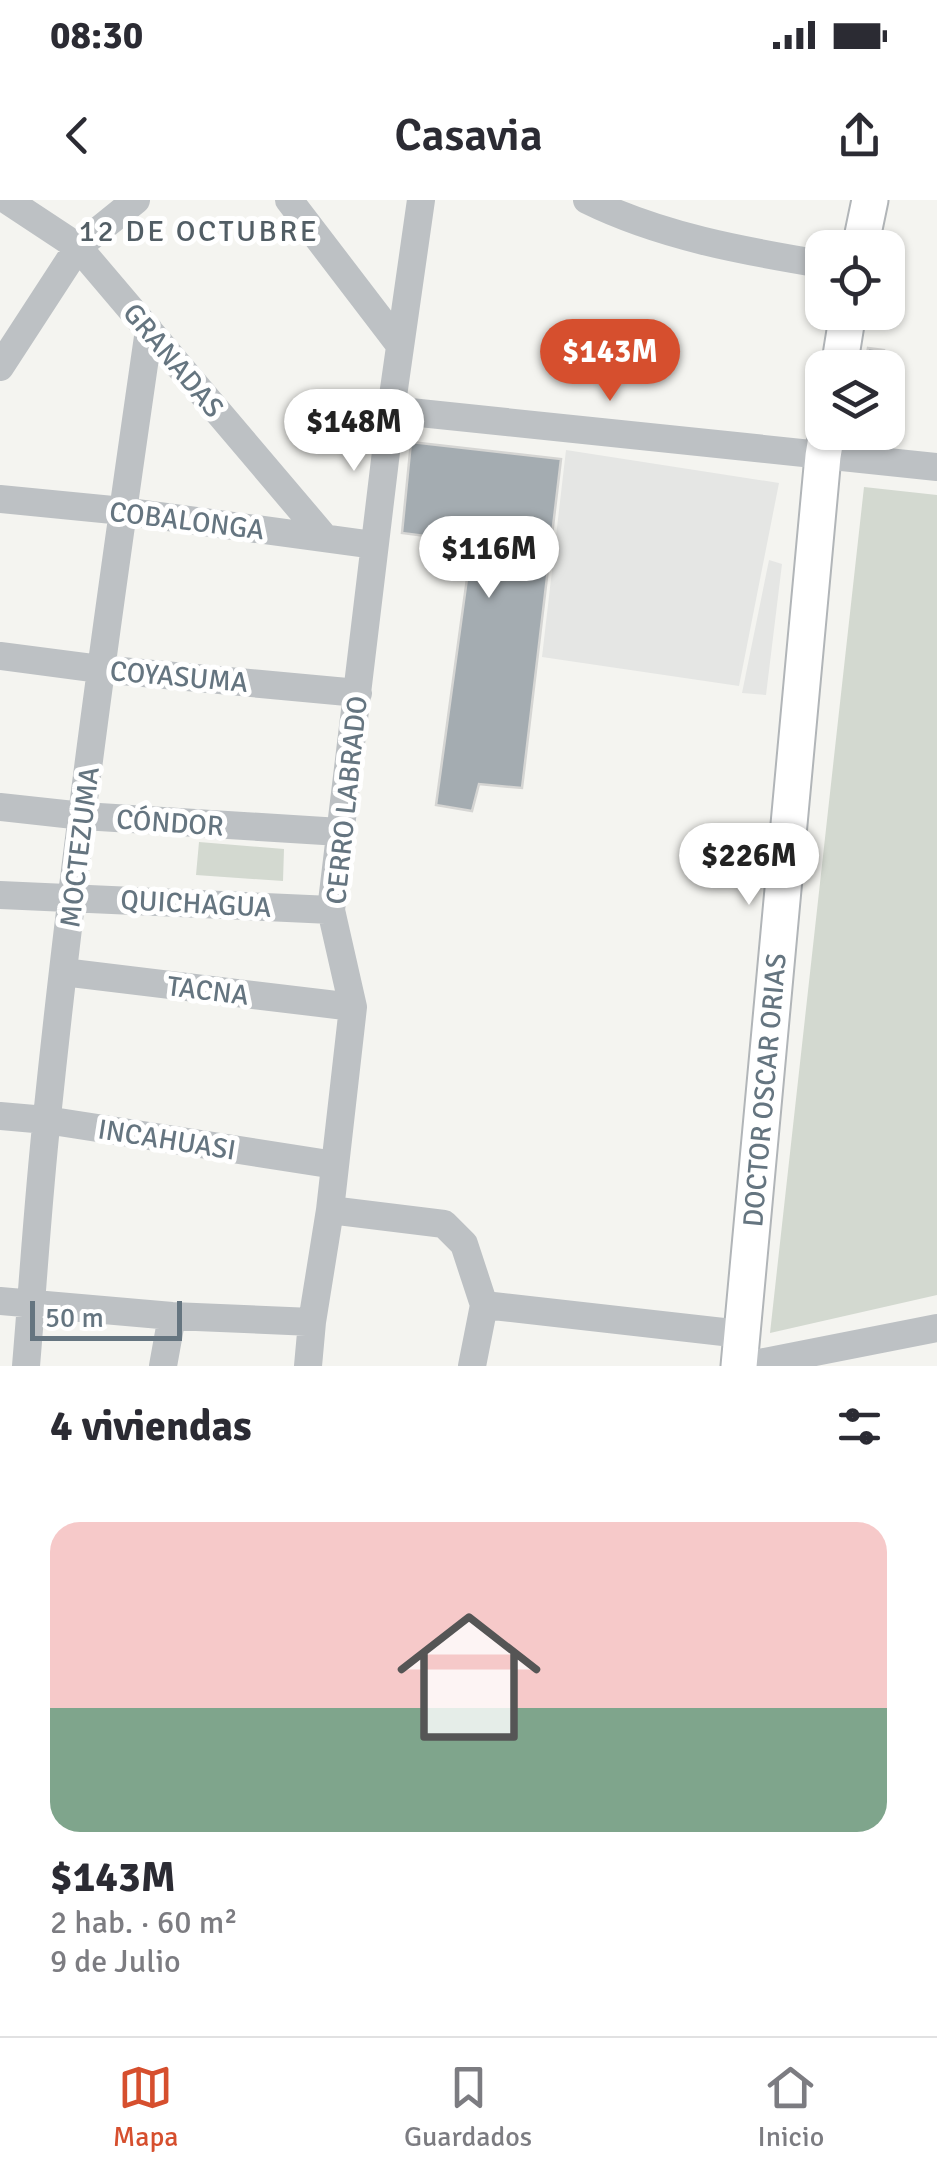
<!DOCTYPE html>
<html lang="es">
<head>
<meta charset="utf-8">
<style>
	body { margin:0; font-family:Signika,sans-serif; background:#f7f7f7; color:#2b2b33; height:100vh; display:flex; flex-direction:column; font-size:38px; white-space:nowrap }
	* { box-sizing:border-box; margin:0 }
	p { font-size:32px; color:#7c7c81 }
	.icon { flex:none; width:55px; height:55px; fill:none; stroke:currentColor; stroke-width:2; stroke-linecap:round; stroke-linejoin:round }
	.map { position:relative; height:1166px; overflow:hidden }
	.details { display:flex; flex-direction:column; background:#fff; flex:1 }
	.details>* { flex:none }
	.tools { position:absolute; left:805px; top:30px; display:grid; gap:20px }
	.tools a { display:grid; place-items:center; width:100px; height:100px; border-radius:20px; background:#fff; box-shadow:0 2px 8px #0004; font-size:50px }
	.scale { position:absolute; left:30px; bottom:25px; width:152px; box-sizing:border-box; padding-left:10px; border:5px solid #657580; border-top:0; font-size:28px; line-height:35px; white-space:nowrap; color:#657580; -webkit-text-stroke:8px #fff; paint-order:stroke }
	.price { position:absolute; translate:-50% -85px; padding:0 22px; border-radius:35px; background:#fff; color:#222; font-size:32px; line-height:65px; filter:drop-shadow(0 2px 5px #0008) }
	.price::after { content:''; position:absolute; left:50%; top:60px; width:30px; height:22px; margin-left:-15px; background:inherit; clip-path:polygon(0 0,100% 0,50% 100%) }
	.price.active { background:#d64f2e; color:#fff }
	ul { padding:0; list-style:none }
	li { display:grid; align-content:center; gap:20px; height:530px; padding:0 50px }
	li+li { border-top:2px solid #e1e1e2 }
	li span { display:grid; place-items:center; height:310px; border-radius:30px; color:#555 }
	li>.icon { margin-inline-start:auto }
	span .icon { width:180px; height:180px; fill:#fffc; stroke-width:1 }
	li b { font-size:42px }
	h2 { display:flex; justify-content:space-between; align-items:center; height:120px; padding:0 50px; font-size:42px }
	.status { display:flex; justify-content:space-between; align-items:center; height:70px; padding:0 50px; background:#fff; direction:ltr }
	.status svg { height:28px; fill:currentColor }
	header { display:flex; justify-content:space-between; align-items:center; height:130px; padding:0 50px; background:#fff; font-size:45px; font-weight:600 }
	.tab-bar { display:flex; justify-content:space-around; align-items:center; height:140px; border-top:2px solid #e1e1e2; background:#fff; font-size:28px; color:#7c7c81 }
	.tab-bar a { display:grid; justify-items:center; gap:5px }
	.tab-bar .active { color:#d64f2e }
	.map>svg:first-child { display:block }
	.built { fill:#e5e6e4 }
	.green { fill:#d3d9d0 }
	.building { fill:#a4acb1; stroke:#d5d5d3; stroke-width:2.5 }
	.lines { fill:none; stroke-linecap:round; stroke-linejoin:round }
	.major-casing { stroke:#b1b5b8; stroke-width:39 }
	.minor { stroke:#bdc1c4; stroke-width:28 }
	.major { stroke:#fff; stroke-width:35 }
	.labels { text-anchor:middle; stroke-width:10; stroke-linejoin:round; paint-order:stroke }
	.street-label { font-size:28px; fill:#657580; stroke:#fff }
	.neighbourhood-label { font-size:30px; letter-spacing:2.5px; fill:#525e65; stroke:#fff }
</style>
</head>
<body>
<div class="status"><b>08:30</b><svg viewBox="0 0 49 12"><path d="M0 12V9h3v3zM5 12V6h3v6zM10 12V3h3v9zM15 12V0h3v12zM26 1h20v11H26zM47 4h2v5h-2z"/></svg></div>
<header><svg class="icon" aria-label="back" viewBox="0 0 24 24"><path d="M15 5l-7 7 7 7"/></svg>Casavia<svg class="icon" aria-label="share" viewBox="0 0 24 24"><path d="M12 15V3M7 8l5-5 5 5M5 13v7h14v-7"/></svg></header>
<div class="map">
<svg width="937" height="1166" viewBox="0 0 937 1166">
	<rect width="100%" height="100%" fill="#f4f4f0"/>
	<path class="built" d="M566,250L779,283L739,486L542,457Z
		M769,360L782,364L766,495L742,493Z"/>
	<path class="green" d="M864,287L937,295V1095L770,1133Z
		M199,642L284,649L283,681L196,675Z"/>
	<path class="building" d="M868,148L884,150L883,168H864Z
		M411,242L561,259L522,588L479,584L472,611L436,605L472,342L402,333Z"/>
	<g class="lines">
		<defs>
			<path id="major" d="M860,48L870,0
				M839,168L848,112
				M739,1166L823,256L827,232"/>
		</defs>
		<use href="#major" class="major-casing"/>
		<path class="minor" d="M7,0L78,47L325,338
			M289,0L399,144
			M587,0C660,36 743,51 822,64
			M0,167L78,47L136,0
			M391,210L937,267
			M0,299L123,311L374,345
			M0,456L100,469L358,493
			M0,607L83,616L340,632
			M0,695L331,710
			M63,772L353,807
			M0,916L46,920L335,965
			M330,1010L444,1024L464,1044L484,1105L741,1134
			M0,1101L172,1116L312,1122
			M26,1166C33,1083 38,1000 47,917C74,654 111,392 149,130
			M163,1166L172,1116
			M308,1166L312,1122L330,1010L353,807L331,710L391,210L421,0
			M472,1166L484,1105
			M744,1166L937,1128"/>
		<use href="#major" class="major"/>
	</g>
	<g class="labels">
		<g class="street-label">
			<text transform="translate(174 160) rotate(50)" y="10">GRANADAS</text>
			<text transform="translate(187 320) rotate(7)" y="10">COBALONGA</text>
			<text transform="translate(179 476) rotate(5)" y="10">COYASUMA</text>
			<text transform="translate(346 600) rotate(-84)" y="10">CERRO LABRADO</text>
			<text transform="translate(170 622) rotate(4)" y="10">CÓNDOR</text>
			<text transform="translate(79 647) rotate(-83)" y="10">MOCTEZUMA</text>
			<text transform="translate(196 703) rotate(3)" y="10">QUICHAGUA</text>
			<text transform="translate(208 790) rotate(7)" y="10">TACNA</text>
			<text transform="translate(764 890) rotate(-85)" y="10">DOCTOR OSCAR ORIAS</text>
			<text transform="translate(167 939) rotate(9)" y="10">INCAHUASI</text>
		</g>
		<g class="neighbourhood-label">
			<text x="199" y="41">12 DE OCTUBRE</text>
		</g>
	</g>
</svg>
<div class="tools">
<a><svg class="icon" aria-label="locate" viewBox="0 0 24 24"><circle cx="12" cy="12" r="6"/><path d="M12 2v4M12 18v4M2 12h4M18 12h4"/></svg></a>
<a><svg class="icon" aria-label="layers" viewBox="0 0 24 24"><path d="M12 4l9 5-9 5-9-5zM3 14l9 5 9-5"/></svg></a>
</div>
<div class="scale">50 m</div>
<b class="price active" style="left:610px;top:204px">$143M</b>
<b class="price" style="left:354px;top:274px">$148M</b>
<b class="price" style="left:489px;top:401px">$116M</b>
<b class="price" style="left:749px;top:708px">$226M</b>
</div>
<section class="details">
<h2>4 viviendas<svg class="icon" aria-label="filters" viewBox="0 0 24 24"><path d="M4 7h16M4 17h16"/><circle cx="9" cy="7" r="2"/><circle cx="15" cy="17" r="2"/></svg></h2>
<ul>
<li><span style="background:linear-gradient(#f6c9c9 60%,#7fa58c 0)"><svg class="icon" aria-label="home" viewBox="0 0 24 24"><path d="M3 11l9-7 9 7M6 9v11h12V9"/></svg></span><div><b>$143M</b><p>2 hab. · 60 m²</p><p>9 de Julio</p></div></li>
</ul>
</section>
<nav class="tab-bar">
<a class="active"><svg class="icon" aria-label="map" viewBox="0 0 24 24"><path d="M3 6l6-2 6 2 6-2v14l-6 2-6-2-6 2zM9 4v14M15 6v14"/></svg>Mapa</a>
<a><svg class="icon" aria-label="saved" viewBox="0 0 24 24"><path d="M7 4h10v16l-5-4-5 4z"/></svg>Guardados</a>
<a><svg class="icon" aria-label="home" viewBox="0 0 24 24"><path d="M3 11l9-7 9 7M6 9v11h12V9"/></svg>Inicio</a>
</nav>
</body>
</html>
